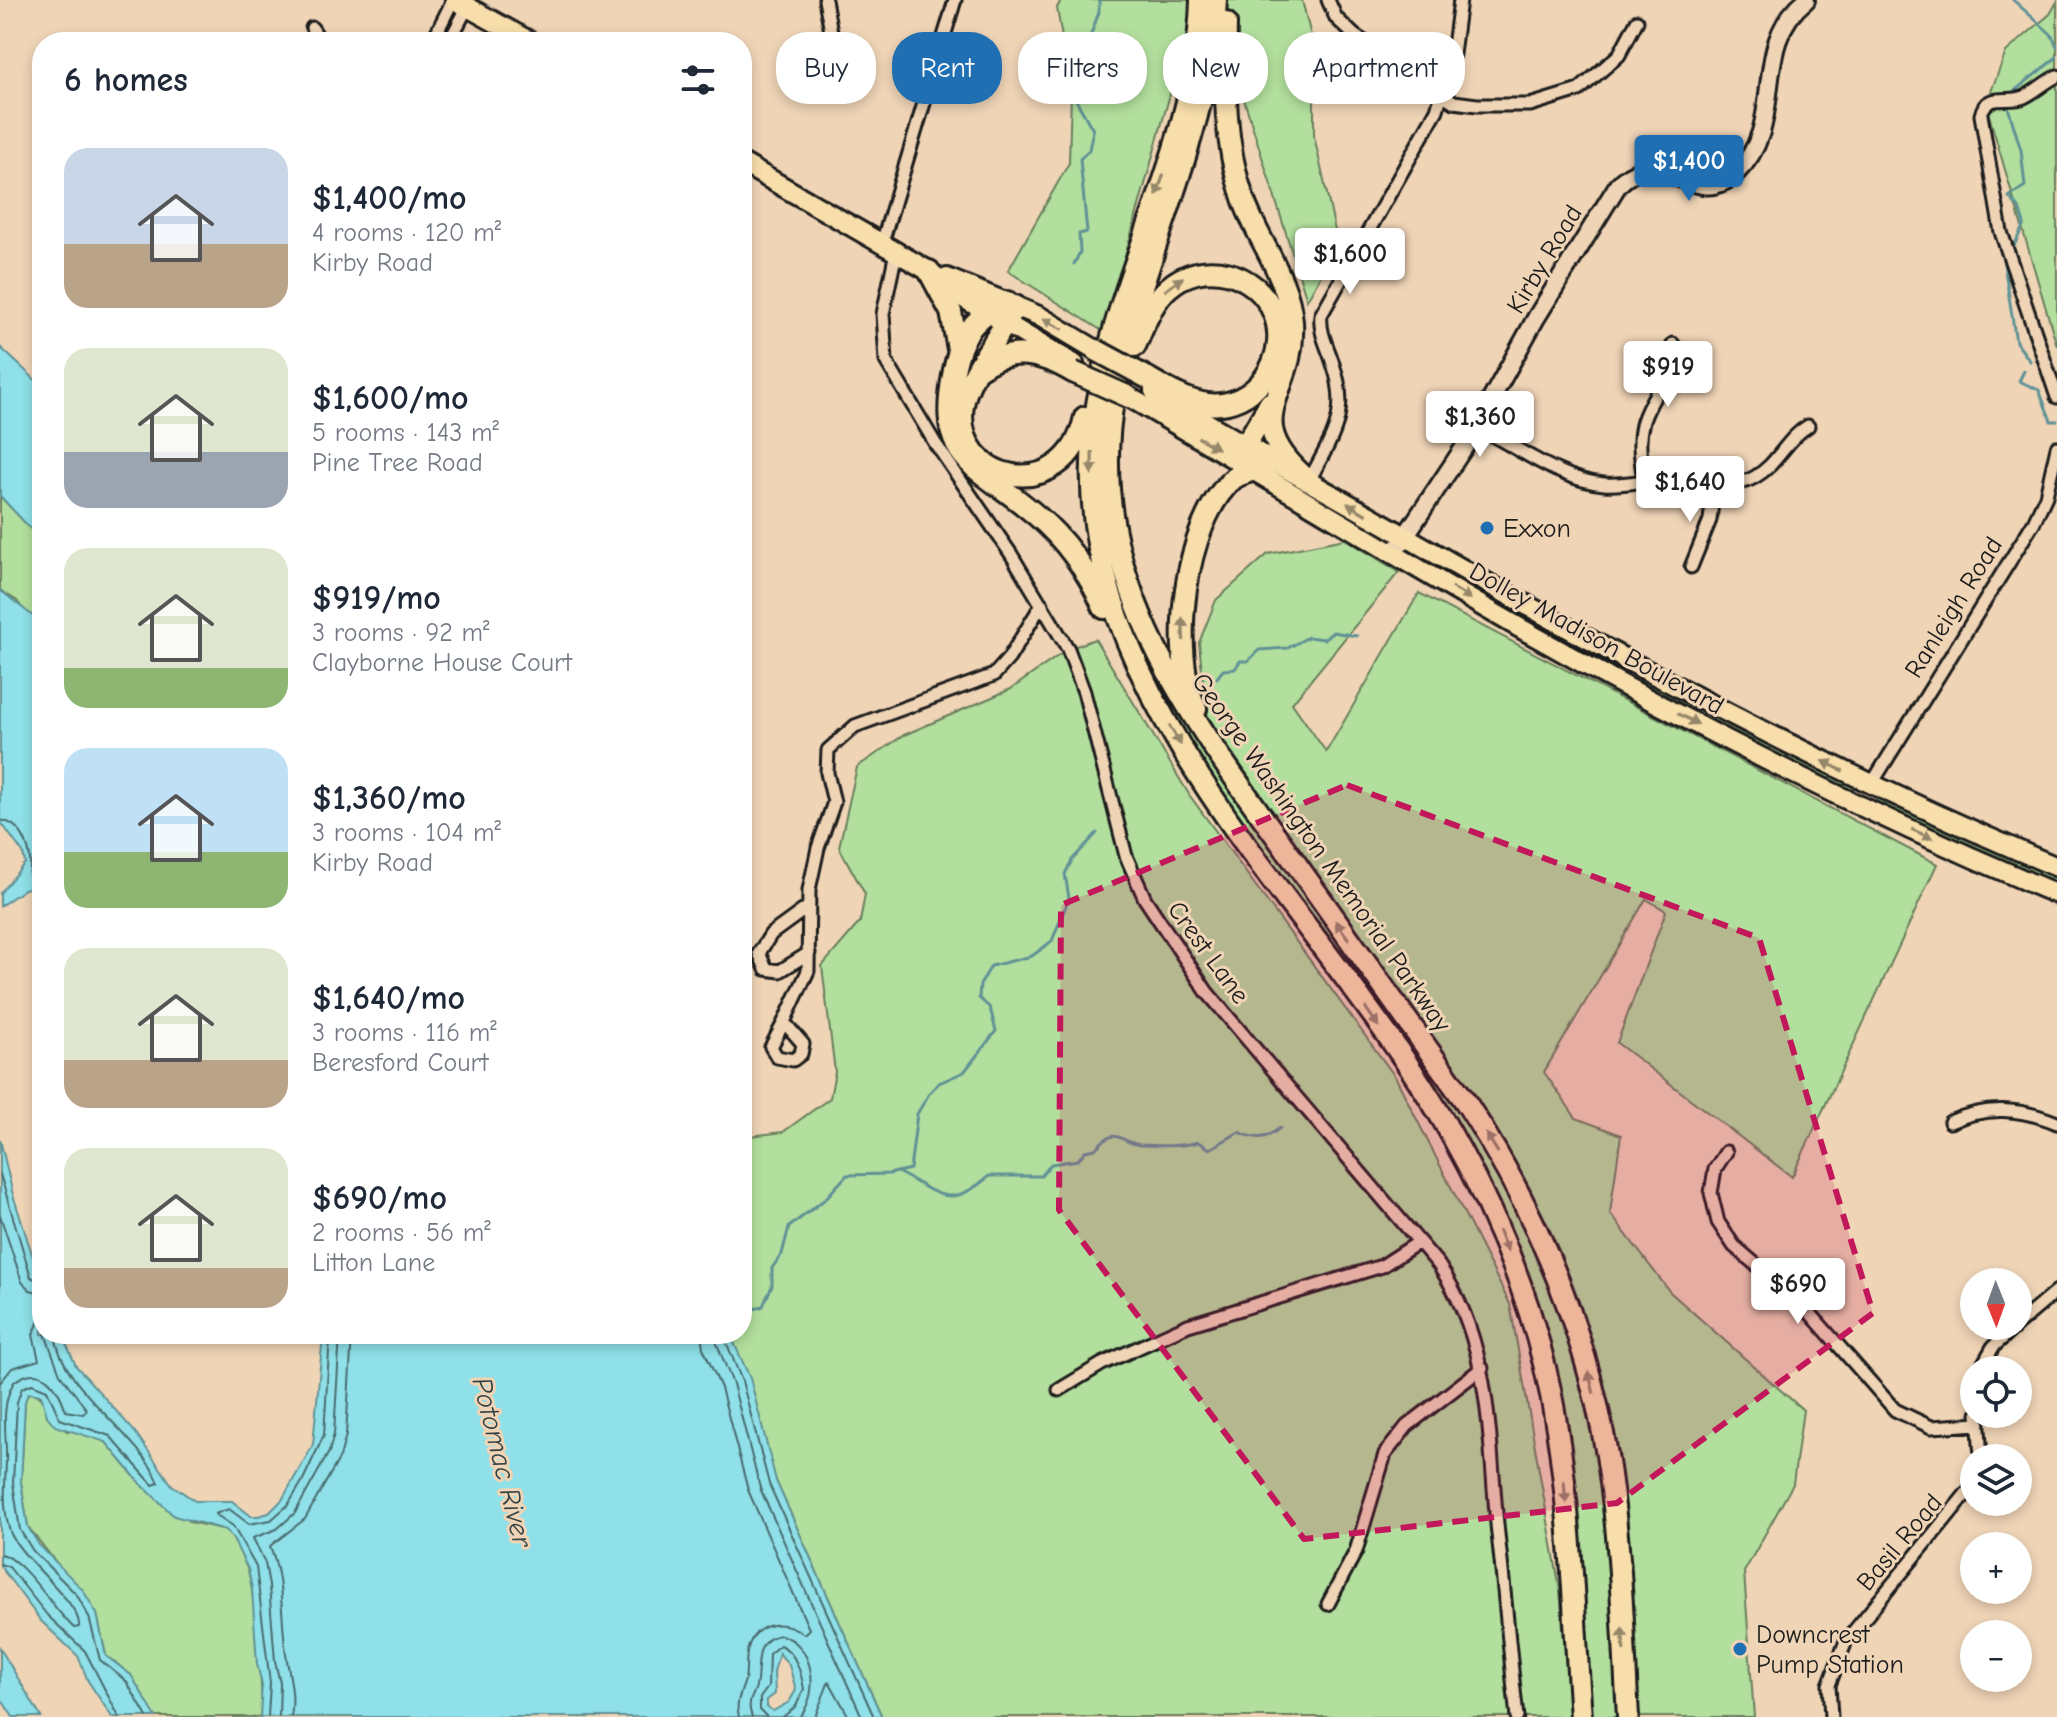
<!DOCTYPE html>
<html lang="en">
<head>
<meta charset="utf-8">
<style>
	body { margin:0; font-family:"Comic Neue",sans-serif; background:#f2f2f3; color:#1f2937; height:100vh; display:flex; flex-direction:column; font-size:30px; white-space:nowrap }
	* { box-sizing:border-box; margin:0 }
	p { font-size:26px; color:#747a83 }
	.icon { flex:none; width:44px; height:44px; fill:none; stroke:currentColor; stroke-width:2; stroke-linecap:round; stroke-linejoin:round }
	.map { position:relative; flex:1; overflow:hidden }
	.side { position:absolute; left:32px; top:32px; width:720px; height:1312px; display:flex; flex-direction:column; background:#fff; border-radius:32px; box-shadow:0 4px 12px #0003 }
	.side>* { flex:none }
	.hud { position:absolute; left:776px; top:32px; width:760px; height:72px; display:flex; gap:16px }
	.needle { width:52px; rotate:179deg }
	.buttons { position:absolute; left:1960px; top:1268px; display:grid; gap:16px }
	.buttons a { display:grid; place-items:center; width:72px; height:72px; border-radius:50%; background:#fff; box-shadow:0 4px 12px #0003; font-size:40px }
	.price { position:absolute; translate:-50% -68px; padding:0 18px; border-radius:8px; background:#fff; color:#222; font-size:26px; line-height:52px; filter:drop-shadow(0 2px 4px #0008) }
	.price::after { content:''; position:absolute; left:50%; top:48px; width:24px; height:18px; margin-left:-12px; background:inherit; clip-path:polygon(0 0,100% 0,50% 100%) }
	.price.on { background:#1f6fb2; color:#fff }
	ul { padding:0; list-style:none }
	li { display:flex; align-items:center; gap:24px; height:200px; padding:0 32px }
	li span { display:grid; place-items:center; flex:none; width:224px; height:160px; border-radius:24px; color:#555 }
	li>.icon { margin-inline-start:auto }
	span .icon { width:96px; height:96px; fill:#fffc; stroke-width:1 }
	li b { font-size:34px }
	h2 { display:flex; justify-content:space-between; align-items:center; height:96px; padding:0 32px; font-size:34px }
	.tag { padding:0 28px; border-radius:32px; background:#fff; box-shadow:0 4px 12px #0003; font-size:28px; line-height:72px }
	.tag.on { background:#1f6fb2; color:#fff }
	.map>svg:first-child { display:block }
	.green { fill:#b2df9d; stroke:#677e5c; stroke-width:2 }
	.water { fill:#8fe0e8; stroke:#619296; stroke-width:2; fill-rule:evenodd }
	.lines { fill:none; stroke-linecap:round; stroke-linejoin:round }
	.shore { stroke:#4a6a6e; stroke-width:2 }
	.stream { stroke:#619296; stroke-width:3 }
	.street-casing { stroke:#1c1c1c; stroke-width:17 }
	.secondary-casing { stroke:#1c1c1c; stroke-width:22 }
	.primary-casing { stroke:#1c1c1c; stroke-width:24 }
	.highway-casing { stroke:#1c1c1c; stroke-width:26 }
	.street { stroke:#efd4b6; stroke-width:11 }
	.secondary { stroke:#efd4b6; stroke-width:16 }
	.primary { stroke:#f8deab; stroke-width:18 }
	.highway { stroke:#f8deab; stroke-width:20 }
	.highway-bridge-casing { stroke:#1c1c1c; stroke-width:26; stroke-linecap:butt }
	.highway-bridge { stroke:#f8deab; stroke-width:20 }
	.oneway { fill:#95876b }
	.marked { fill:#c2185b; fill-opacity:0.2; stroke:#c2185b; stroke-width:6; stroke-dasharray:16 10; stroke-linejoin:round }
	.poi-dot { fill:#1f6fb2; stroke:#efd4b6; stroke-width:3 }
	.labels { text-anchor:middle; stroke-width:6; stroke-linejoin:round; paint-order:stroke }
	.street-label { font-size:26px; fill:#1c1c1c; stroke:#efd4b6 }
	.poi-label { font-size:26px; fill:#1c1c1c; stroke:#efd4b6; text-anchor:start }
	.water-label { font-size:28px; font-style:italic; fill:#334345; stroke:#efd4b6 }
</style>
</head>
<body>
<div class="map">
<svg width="2057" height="1717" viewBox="0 0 2057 1717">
	<rect width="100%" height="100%" fill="#efd4b6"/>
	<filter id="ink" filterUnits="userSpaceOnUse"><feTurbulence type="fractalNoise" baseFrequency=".0125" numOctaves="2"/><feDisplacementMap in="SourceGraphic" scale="16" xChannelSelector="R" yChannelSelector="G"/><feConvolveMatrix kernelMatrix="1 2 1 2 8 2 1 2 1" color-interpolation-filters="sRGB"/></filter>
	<g filter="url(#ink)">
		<path class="green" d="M1061,0H1302L1314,48V136L1338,244L1307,300L1236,74L1180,58L1104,332L1008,271L1069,163L1071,92L1057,8Z
			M2057,2V346L1986,105L2006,52L2050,14Z
			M0,496L42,541V652L39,631L17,601L0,590Z
			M1108,534L1134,617L1488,1144L1554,1279L1600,1441L1623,1717H1588L1572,1494L1491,1197L1192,752L1146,671L1115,594Z
			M1345,539L1399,572L1292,703L1326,752L1419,593L1937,864L1792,1177L1617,1043L1666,911L1646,899L1544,1072L1576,1118L1621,1135L1610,1213L1670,1292L1803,1410L1793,1484L1744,1572L1754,1717H1635L1622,1525L1567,1284L1366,946L1207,717L1199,643L1216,600L1268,554Z
			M1417,552L1619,665V668L1610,670L1418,560Z
			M1095,639L1190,796L1396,1078L1510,1304L1560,1590L1570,1717H882L776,1481L730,1334H742V1137L783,1132L830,1098L835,1072L822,966L860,922L865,894L839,847L857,767L904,735L1011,689L1068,649Z
			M1640,677L1855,783L1852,793L1639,687Z
			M1880,795L2057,872V887L1877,806L1876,800Z
			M34,1392L46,1402L47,1416L67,1431H80L106,1442L139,1482L190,1522L227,1530C235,1541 242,1556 247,1568C254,1584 265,1704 260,1717H112L131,1675L106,1656L97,1614L28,1527L21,1482L25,1402L28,1393Z"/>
		<path class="water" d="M0,347L42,386V541L0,496Z
			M0,590L34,617L42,652V883L25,889L0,906V893L25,863L23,853L0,821Z
			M0,1139L13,1195L42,1285V1334H62L76,1366L135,1432L172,1485L195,1501H232L251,1516H258L269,1513L282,1500L313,1445L323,1334H730L750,1378L776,1481L882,1717H260L262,1684L257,1664L252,1589L248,1569L233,1539L226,1530L174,1516L139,1482L106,1442L55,1426L47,1416L41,1395L28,1393L25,1402L21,1482L28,1527L39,1545L83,1590L97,1614L106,1656L131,1675L156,1717H112L88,1681L78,1656L41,1621L0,1566ZM779,1653L789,1665L796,1690L789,1702L773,1711L767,1707V1700L775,1694L774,1672Z
			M0,1648L41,1717H13L0,1697Z"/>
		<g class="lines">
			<path class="shore" d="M0,820C26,824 33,856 29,876H42
				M0,1174L31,1277L42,1283
				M0,1215L22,1282L30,1290L42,1293
				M55,1334C61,1390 137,1431 159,1483L153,1485L110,1436L60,1419L47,1390L32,1384L22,1388L17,1402L13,1483L20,1530L33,1551L77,1595L89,1617L100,1660L126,1681L147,1717
				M701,1334L703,1348L721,1388L748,1490L809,1629L804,1634C784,1619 756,1621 748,1648C745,1659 747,1670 745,1680C741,1694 735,1701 739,1717
				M713,1334L733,1384L760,1488L862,1717
				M723,1334L742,1381L769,1484L874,1717
				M0,1383L12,1368L39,1360L33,1335L42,1314
				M0,1554C22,1556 54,1611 74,1628L79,1627C82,1603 23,1561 11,1534C0,1505 7,1478 6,1449C5,1426 2,1402 14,1382C42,1360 59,1388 66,1411L83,1414L87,1410L60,1374L45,1334
				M0,1564L9,1567L47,1615L85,1651L119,1717
				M268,1717L270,1683L256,1567L233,1526L215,1514L229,1509L249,1524L271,1520L288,1505L302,1482L324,1435L330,1334
				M279,1717L280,1683L275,1661L269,1586L265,1563L253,1538L277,1529L295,1513L329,1452L334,1434L340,1334
				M291,1717C295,1697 290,1679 287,1660C280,1621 285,1583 270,1546L305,1519L340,1457L346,1435L352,1334
				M752,1717C745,1700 756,1695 757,1681C759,1662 755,1639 780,1635C814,1642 821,1695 799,1717
				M767,1717L760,1710V1698L768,1687L769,1654L780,1645C796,1652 801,1673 804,1689L796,1706L783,1717
				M815,1717L829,1681L849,1717"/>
			<path class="stream" d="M2013,0L2051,34L2057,46
				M2012,93L2057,57
				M2007,104L2021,150L2025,186L2009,197L2019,208L2024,224L2013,248
				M2003,257L2016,342L2030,361
				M1074,264L1080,252L1079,234L1087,232L1080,159L1089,150L1093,130L1068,86L1070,68L1085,51L1099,12V0
				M2024,371L2019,381L2039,390L2051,421H2057
				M1217,678L1223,670L1235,669L1240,661H1248L1259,650L1288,648L1308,637L1324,639L1333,632L1357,636
				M897,1172C937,1191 947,1213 989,1176H1041L1051,1164L1078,1160L1085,1151L1095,1149C1117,1124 1119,1143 1141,1145C1159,1146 1180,1147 1198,1142L1210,1149L1239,1132C1256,1140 1265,1140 1280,1128
				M742,1313L763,1306L772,1286V1268L782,1254L789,1227L825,1199L847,1175L889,1174L910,1169L917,1114L930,1092L939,1083L964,1072L996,1031L990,1008L979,998L980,985L991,966L1032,956L1052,941L1069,898L1065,874L1072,860L1097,833"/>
			<defs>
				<path id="street" d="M825,0L841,84
					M1328,0L1336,18L1354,35L1454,102L1477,105H1530L1579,90L1619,55L1637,21
					M312,28L321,42
					M432,42L453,0
					M449,42L469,4
					M2057,76C2045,82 2035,92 2024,97C2009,104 1986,91 1981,115L2001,232L2057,397
					M882,243L955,0
					M896,252L883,314L886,361L935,443L1011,554L1068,649L1084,692L1126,856L1145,899L1207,992L1438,1264C1493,1345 1488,1440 1498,1534C1505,1595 1510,1656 1517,1717
					M1476,427C1516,445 1560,481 1604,484C1629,486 1652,477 1678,479C1705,482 1729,492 1755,477C1778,464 1786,439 1808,426
					M1644,479C1641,460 1637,441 1643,421C1652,393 1673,376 1673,344
					M1308,483C1331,438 1351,415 1333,364C1328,347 1319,333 1321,315L1437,110L1453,54L1460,0
					M1691,567L1710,520L1714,486
					M1871,785L2034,522L2046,496L2057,447
					M808,907L771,934L759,953L766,969L780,971L809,953
					M784,1022L808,971L809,890L818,848L834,802L827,773L828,750L855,726L994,675L1009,658L1042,604
					M784,1022L803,1044L801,1054L793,1060L777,1057L771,1047Z
					M1950,1122C1987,1105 2020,1108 2057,1123
					M1726,1152L1715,1169L1711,1193L1718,1222L1734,1246L1803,1305L1895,1410L1931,1427L1979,1424
					M2018,1324L2057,1291
					M1980,1370L1993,1347L2016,1326
					M1059,1390L1102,1364L1188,1325L1382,1266L1419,1242
					M1978,1414L1981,1458
					M1328,1604L1356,1551L1385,1454L1407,1426L1482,1368
					M1831,1717L1829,1685L1846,1641L1974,1484"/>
				<path id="secondary" d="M1394,553L1467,443L1536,318L1618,185C1661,140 1694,213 1736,173C1789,123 1748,46 1806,0"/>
				<path id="primary" d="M455,0L531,42
					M742,163L929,271L960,296L1074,364
					M947,278L1039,316L1096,350
					M1154,391C1229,438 1307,480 1384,524C1603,651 1824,769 2057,867
					M1129,397C1260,473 1389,553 1520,628C1694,727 1873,817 2057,894"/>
				<path id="highway" d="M1201,0C1196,192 1061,340 1098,544C1138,761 1343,944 1450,1132C1502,1224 1541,1324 1557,1429C1572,1524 1574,1621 1581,1717
					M1216,0C1209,139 1138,261 1114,396C1080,578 1195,723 1294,861C1351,941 1407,1021 1465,1101C1536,1210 1585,1326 1607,1455C1621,1541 1623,1630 1628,1717
					M1226,23C1225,83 1223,140 1243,198C1257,240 1289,277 1292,322C1297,397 1233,416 1309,481
					M929,271L951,312L958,349
					M1007,302C973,318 962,333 954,370C935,464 976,463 1036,515C1066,540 1088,572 1104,608
					M1015,306C1001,335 968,374 963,405C951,483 1066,509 1085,417
					M1135,346C1144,326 1152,302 1168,288C1202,257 1257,271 1274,314C1291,357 1255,410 1207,404C1186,401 1165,388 1146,377
					M979,369C1011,346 1041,353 1073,372
					M1237,460L1270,403
					M1196,709C1169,653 1184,524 1232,480C1237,475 1246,473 1254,470"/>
			</defs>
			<use href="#street" class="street-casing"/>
			<use href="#secondary" class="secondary-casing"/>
			<use href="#primary" class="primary-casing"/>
			<use href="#highway" class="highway-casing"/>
			<use href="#street" class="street"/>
			<use href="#secondary" class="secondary"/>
			<use href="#primary" class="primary"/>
			<use href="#highway" class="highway"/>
			<defs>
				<path id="highway-bridge" d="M1096,350L1146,377
					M1073,372L1129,397"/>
			</defs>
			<use href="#highway-bridge" class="highway-bridge-casing"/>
			<use href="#highway-bridge" class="highway-bridge"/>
		</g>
		<defs><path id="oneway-solid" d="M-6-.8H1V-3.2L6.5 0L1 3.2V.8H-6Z" transform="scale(2)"/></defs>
		<g class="oneway">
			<use href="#oneway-solid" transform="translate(1160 185) rotate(109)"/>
			<use href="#oneway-solid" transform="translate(1174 284) rotate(-37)"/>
			<use href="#oneway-solid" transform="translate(1053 324) rotate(-151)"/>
			<use href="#oneway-solid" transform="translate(1208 443) rotate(30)"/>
			<use href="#oneway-solid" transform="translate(1092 463) rotate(91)"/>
			<use href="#oneway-solid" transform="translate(1357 509) rotate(-150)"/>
			<use href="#oneway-solid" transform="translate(1461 593) rotate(31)"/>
			<use href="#oneway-solid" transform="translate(1183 629) rotate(-93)"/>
			<use href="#oneway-solid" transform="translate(1688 719) rotate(27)"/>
			<use href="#oneway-solid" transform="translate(1175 735) rotate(59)"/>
			<use href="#oneway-solid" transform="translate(1833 766) rotate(-154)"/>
			<use href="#oneway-solid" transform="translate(1922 834) rotate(24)"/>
			<use href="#oneway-solid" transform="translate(1342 930) rotate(-126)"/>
			<use href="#oneway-solid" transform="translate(1372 1017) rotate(55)"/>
			<use href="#oneway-solid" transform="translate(1492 1143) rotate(-122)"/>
			<use href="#oneway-solid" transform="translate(1503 1241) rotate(67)"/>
			<use href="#oneway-solid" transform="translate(1591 1382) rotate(-104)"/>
			<use href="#oneway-solid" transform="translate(1565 1492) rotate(84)"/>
			<use href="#oneway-solid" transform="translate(1623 1639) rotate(-94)"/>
		</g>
	</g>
	<path class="marked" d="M1347,785L1759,938L1873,1313L1617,1503L1304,1539L1059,1210L1061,905Z"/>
	<g class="poi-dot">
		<circle cx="1487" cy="528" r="8"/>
		<circle cx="1740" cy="1649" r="8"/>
	</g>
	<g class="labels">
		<g class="street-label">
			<text transform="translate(1544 259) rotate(-59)" y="9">Kirby Road</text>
			<text transform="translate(1953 607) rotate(-58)" y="9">Ranleigh Road</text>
			<text transform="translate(1597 638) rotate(29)" y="9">Dolley Madison Boulevard</text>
			<text transform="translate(1322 852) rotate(55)" y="9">George Washington Memorial Parkway</text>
			<text transform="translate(1209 952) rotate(54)" y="9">Crest Lane</text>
			<text transform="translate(1899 1542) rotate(-50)" y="9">Basil Road</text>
		</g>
		<g class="poi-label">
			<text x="1503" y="537">Exxon</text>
			<text x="1756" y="1643">Downcrest<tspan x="1756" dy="30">Pump Station</tspan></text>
		</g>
		<g class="water-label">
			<text transform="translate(503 1462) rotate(76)" y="10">Potomac River</text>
		</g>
	</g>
</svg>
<div class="buttons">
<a><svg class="needle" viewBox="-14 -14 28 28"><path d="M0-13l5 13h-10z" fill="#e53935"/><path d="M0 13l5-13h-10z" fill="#747a83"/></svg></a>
<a><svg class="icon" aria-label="locate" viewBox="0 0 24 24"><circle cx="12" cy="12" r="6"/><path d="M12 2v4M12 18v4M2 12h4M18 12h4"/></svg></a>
<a><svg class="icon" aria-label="layers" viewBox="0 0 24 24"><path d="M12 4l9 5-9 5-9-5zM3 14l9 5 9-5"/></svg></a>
<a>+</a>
<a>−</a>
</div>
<b class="price on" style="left:1689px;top:203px">$1,400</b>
<b class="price" style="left:1350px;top:296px">$1,600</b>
<b class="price" style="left:1668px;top:409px">$919</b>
<b class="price" style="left:1480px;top:459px">$1,360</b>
<b class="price" style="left:1690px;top:524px">$1,640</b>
<b class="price" style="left:1798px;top:1326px">$690</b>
<div class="hud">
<a class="tag">Buy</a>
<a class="tag on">Rent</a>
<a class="tag">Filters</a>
<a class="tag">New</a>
<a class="tag">Apartment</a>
</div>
<section class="side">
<h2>6 homes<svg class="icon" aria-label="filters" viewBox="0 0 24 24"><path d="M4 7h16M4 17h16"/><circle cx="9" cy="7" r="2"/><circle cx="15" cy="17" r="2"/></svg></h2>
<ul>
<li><span style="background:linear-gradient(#c9d6e8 60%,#b9a48a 0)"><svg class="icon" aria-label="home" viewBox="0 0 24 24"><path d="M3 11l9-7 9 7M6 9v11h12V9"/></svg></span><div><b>$1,400/mo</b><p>4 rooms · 120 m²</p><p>Kirby Road</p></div></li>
<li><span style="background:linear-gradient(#dfe7d0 65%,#9aa5b1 0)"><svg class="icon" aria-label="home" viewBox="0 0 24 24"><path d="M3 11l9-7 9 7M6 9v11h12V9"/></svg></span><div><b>$1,600/mo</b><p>5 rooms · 143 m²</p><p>Pine Tree Road</p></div></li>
<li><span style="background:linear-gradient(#dfe7d0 75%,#8fb573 0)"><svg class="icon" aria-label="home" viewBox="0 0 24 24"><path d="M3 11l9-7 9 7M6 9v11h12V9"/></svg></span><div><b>$919/mo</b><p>3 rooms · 92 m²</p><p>Clayborne House Court</p></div></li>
<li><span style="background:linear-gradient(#bfe0f5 65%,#8fb573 0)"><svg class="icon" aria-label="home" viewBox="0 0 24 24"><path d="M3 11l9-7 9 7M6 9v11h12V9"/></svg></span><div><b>$1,360/mo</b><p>3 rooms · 104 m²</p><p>Kirby Road</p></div></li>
<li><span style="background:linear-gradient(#dfe7d0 70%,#b9a48a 0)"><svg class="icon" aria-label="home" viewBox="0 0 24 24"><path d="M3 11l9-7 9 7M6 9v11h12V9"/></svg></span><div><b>$1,640/mo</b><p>3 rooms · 116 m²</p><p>Beresford Court</p></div></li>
<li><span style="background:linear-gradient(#dfe7d0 75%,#b9a48a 0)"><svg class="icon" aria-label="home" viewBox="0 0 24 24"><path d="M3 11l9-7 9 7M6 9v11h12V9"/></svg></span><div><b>$690/mo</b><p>2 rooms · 56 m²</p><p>Litton Lane</p></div></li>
</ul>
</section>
</div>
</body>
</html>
